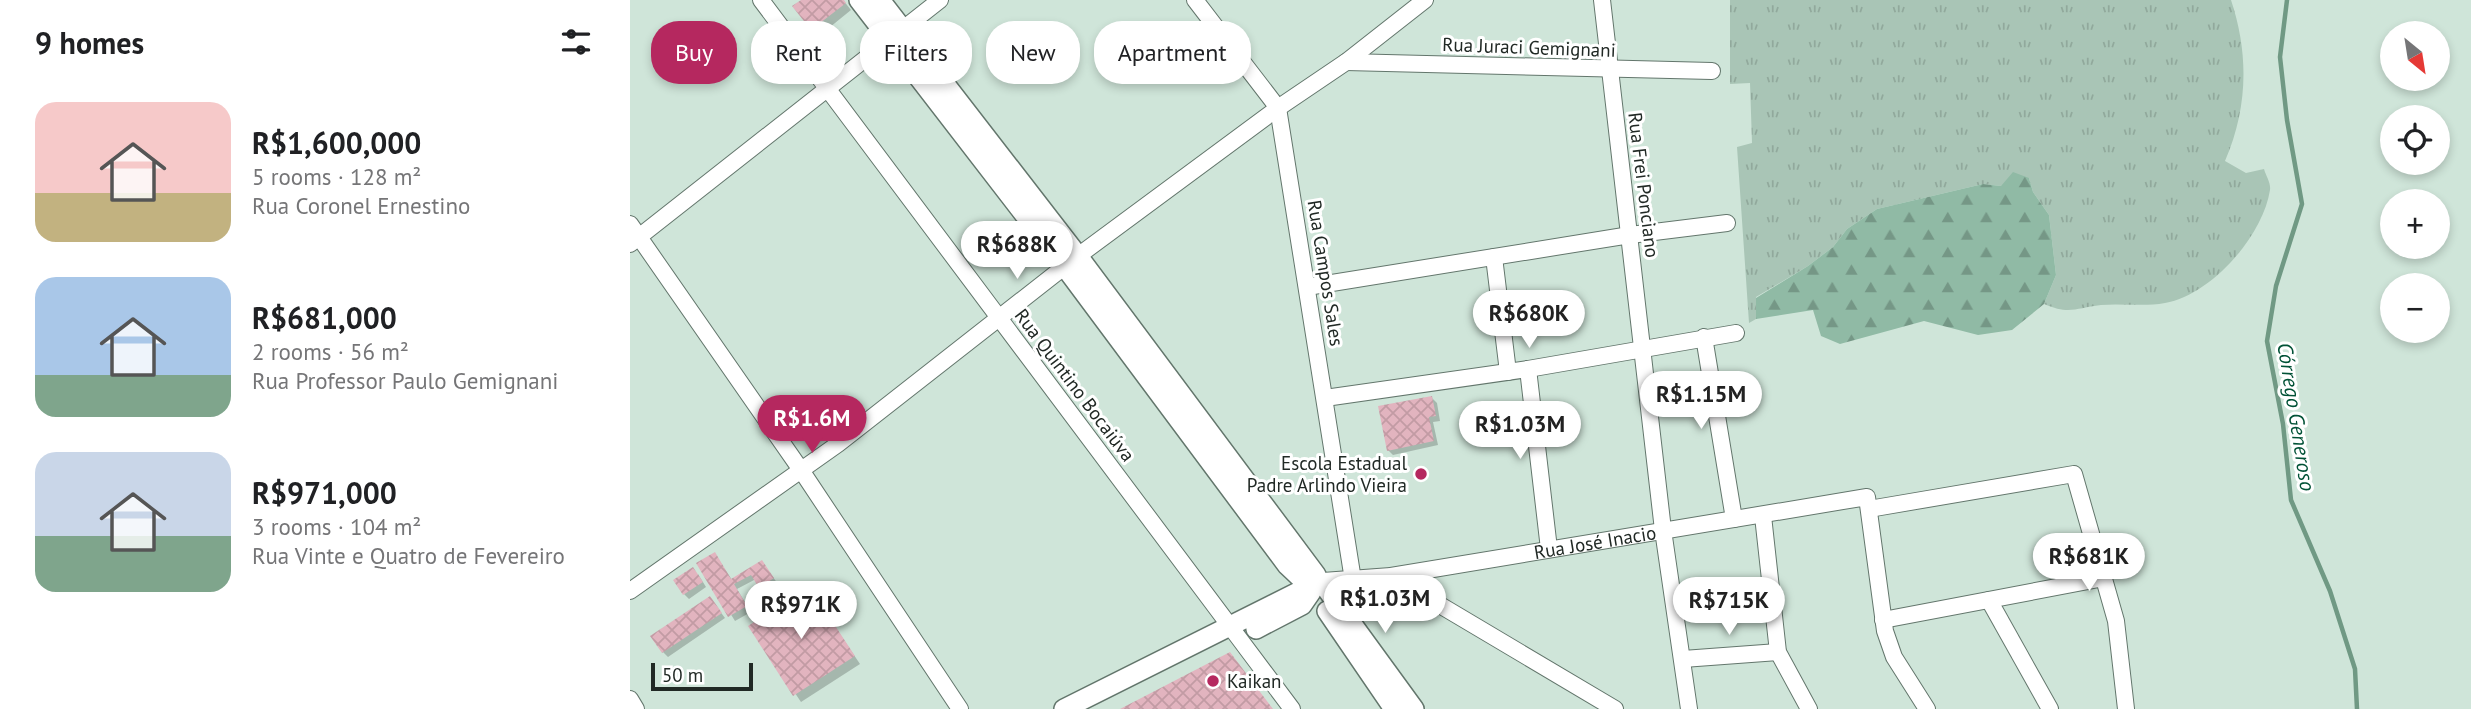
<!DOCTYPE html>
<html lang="en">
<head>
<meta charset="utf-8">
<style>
	body { margin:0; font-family:"PT Sans",sans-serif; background:#f2f2f2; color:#202124; height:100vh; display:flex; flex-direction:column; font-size:26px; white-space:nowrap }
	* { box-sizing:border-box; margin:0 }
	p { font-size:23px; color:#757577 }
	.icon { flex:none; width:38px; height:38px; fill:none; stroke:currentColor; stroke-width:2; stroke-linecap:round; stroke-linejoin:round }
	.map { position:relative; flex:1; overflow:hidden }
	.panel { display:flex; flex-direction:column; background:#fff; width:630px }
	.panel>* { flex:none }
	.banner { position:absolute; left:21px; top:21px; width:665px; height:63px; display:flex; gap:14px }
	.needle { width:46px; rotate:150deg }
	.controls { position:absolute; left:1750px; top:21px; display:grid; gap:14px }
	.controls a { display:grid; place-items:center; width:70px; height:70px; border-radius:50%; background:#fff; box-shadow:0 4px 10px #0003; font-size:35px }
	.scale { position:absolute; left:21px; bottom:18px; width:102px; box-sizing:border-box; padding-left:7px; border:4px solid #212925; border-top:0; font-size:19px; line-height:24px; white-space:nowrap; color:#212925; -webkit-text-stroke:5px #fff; paint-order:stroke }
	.price { position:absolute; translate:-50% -60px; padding:0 16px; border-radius:24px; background:#fff; color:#222; font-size:23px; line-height:46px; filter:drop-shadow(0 2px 4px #0008) }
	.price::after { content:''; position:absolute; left:50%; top:42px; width:21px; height:16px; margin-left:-10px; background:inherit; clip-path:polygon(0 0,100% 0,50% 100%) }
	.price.selected { background:#b5285f; color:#fff }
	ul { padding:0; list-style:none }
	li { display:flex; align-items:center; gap:21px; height:175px; padding:0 35px }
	li span { display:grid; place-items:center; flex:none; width:196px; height:140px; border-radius:21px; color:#555 }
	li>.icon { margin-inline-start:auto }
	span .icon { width:84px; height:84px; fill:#fffc; stroke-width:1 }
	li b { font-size:30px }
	h2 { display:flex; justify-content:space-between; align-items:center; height:84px; padding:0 35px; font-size:30px }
	.chip { padding:0 24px; border-radius:28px; background:#fff; box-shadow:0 4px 10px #0003; font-size:24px; line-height:63px }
	.chip.selected { background:#b5285f; color:#fff }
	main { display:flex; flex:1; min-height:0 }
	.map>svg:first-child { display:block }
	.grass { fill:url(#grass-tufts) }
	.forest { fill:url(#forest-firs) }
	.shadow { fill:#0003 }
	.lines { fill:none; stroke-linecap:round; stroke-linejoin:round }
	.stream { stroke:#709984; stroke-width:4.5 }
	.building { fill:url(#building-cross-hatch) }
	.minor-casing { stroke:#63766c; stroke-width:18 }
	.tertiary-casing { stroke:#63766c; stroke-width:22 }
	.minor { stroke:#fff; stroke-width:16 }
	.tertiary { stroke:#fff; stroke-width:19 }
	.poi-dot { fill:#b5285f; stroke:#fff; stroke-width:2.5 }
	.labels { text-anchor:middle; stroke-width:6; stroke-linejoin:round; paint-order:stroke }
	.street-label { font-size:19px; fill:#212925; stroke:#fff }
	.poi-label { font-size:19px; fill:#212925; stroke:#fff; text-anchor:end }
	.water-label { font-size:21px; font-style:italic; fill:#015236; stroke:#fff }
</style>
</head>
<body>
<main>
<section class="panel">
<h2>9 homes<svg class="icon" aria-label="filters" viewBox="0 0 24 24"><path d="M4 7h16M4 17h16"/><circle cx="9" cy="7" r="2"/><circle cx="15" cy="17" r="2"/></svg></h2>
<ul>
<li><span style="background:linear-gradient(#f6c9c9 65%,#c2b280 0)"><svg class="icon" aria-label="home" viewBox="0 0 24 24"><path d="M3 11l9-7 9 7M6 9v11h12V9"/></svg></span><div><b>R$1,600,000</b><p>5 rooms · 128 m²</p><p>Rua Coronel Ernestino</p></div></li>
<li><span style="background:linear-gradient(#a9c7e8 70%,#7fa58c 0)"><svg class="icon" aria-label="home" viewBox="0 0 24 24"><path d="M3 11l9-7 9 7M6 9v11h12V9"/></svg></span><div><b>R$681,000</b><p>2 rooms · 56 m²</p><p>Rua Professor Paulo Gemignani</p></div></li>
<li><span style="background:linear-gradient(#c9d6e8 60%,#7fa58c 0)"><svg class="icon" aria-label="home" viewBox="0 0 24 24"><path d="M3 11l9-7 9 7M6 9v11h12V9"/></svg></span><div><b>R$971,000</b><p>3 rooms · 104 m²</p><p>Rua Vinte e Quatro de Fevereiro</p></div></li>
</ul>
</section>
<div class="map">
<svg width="1841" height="709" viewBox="0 0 1841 709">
	<defs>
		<pattern id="grass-tufts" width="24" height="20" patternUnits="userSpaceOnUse" patternTransform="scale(1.75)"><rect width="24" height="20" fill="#a9c5b6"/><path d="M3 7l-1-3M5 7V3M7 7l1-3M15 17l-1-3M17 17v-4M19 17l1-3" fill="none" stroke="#91a99c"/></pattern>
		<pattern id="forest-firs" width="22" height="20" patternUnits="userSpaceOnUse" patternTransform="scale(1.75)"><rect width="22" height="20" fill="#90baa5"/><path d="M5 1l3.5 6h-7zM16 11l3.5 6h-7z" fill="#759786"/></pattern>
		<pattern id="building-cross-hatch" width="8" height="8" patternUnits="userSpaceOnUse" patternTransform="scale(1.75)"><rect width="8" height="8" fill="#e2b4bf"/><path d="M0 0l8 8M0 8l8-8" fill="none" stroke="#c29ba4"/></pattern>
	</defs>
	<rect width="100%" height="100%" fill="#cfe5d9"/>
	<path class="grass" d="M1100,0H1601C1619,54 1618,108 1595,161L1616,173L1634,169C1636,176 1641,183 1640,190C1633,236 1581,295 1535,303C1514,307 1492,303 1471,305C1446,308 1439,315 1414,304L1426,275L1419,215L1403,192L1399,178L1371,186L1353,184L1247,209L1217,229L1203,247L1178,266L1126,297V319L1119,323L1107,147L1122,143L1120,83L1100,84Z"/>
	<path class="forest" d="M1383,172L1399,178L1403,192L1419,215L1426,275L1414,304L1382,330L1348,335L1294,321L1210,344L1191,336L1183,310L1126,319V298L1178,266L1203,247L1217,229L1247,209L1353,184L1371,186Z"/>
	<path class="shadow" d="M174,0H213L221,10L189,36L165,7Z
		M802,398L807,403L810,421L803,422L808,445L763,455L758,450Z
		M85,554L102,580L132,562L148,584L135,592L126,579L107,589L121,612L105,621L69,563Z
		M68,574L76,587L59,599L54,594Z
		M179,588L230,664L171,702L120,626Z
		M80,598L95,618L38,657L33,652Z"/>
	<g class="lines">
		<path class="stream" d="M1657,0L1650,57L1657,120L1672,204L1646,286L1637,341L1653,424L1661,500L1700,591L1725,669L1727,709"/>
	</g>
	<path class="building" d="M171,0H214L216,3L181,30L162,6Z
		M802,396L806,416L799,417L804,441L757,451L748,406Z
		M85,552L101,579L132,560L144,578L129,588L121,575L104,584L117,606L98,617L66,563Z
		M63,567L73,582L53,595L43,580Z
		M179,586L225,656L163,696L118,626Z
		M80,596L92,613L32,653L20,636Z
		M600,652L643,709H490Z"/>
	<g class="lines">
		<defs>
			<g id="minor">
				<path d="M131,0L662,709"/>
				<path d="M565,0L648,108L723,580"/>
				<path d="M972,0L1033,530L1059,709"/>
				<path d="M716,62L1082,71"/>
				<path d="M0,224L171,470L330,709"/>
				<path d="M0,244L310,0"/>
				<path d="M864,257L878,372"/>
				<path d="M677,287L1000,235L1097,223"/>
				<path d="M1074,337L1104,519"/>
				<path d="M898,369L919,549"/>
				<path d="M695,398L898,369L1106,333"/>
				<path d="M1239,509L1444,474L1486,621L1496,709"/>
				<path d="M1133,516L1148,652L1179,709"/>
				<path d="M761,576L985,709"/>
				<path id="s1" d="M693,581L761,576L1237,497L1255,631L1264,657L1297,709"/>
				<path d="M0,591L208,444L448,256L648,108L716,62L795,0"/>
				<path d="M1359,600L1420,709"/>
				<path d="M1253,620L1474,578"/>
				<path d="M1053,659L1148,652"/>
				<path d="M0,699L6,709"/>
			</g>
			<path id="tertiary" d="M229,0L435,267L657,565L675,582
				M250,0L448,256L686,575
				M693,584L784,709
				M697,611L764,709
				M626,629L672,605L681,592
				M434,709L676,588"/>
		</defs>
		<use href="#minor" class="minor-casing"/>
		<use href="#tertiary" class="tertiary-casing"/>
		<use href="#minor" class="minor"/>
		<use href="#tertiary" class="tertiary"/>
	</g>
	<g class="poi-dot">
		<circle cx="791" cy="474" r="7"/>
		<circle cx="583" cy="681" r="7"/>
	</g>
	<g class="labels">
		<g class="street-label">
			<text transform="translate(899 47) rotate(2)" y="7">Rua Juraci Gemignani</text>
			<text transform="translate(1014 185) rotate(83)" y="7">Rua Frei Ponciano</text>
			<text transform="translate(696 273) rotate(81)" y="7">Rua Campos Sales</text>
			<text transform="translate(445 385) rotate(53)" y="7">Rua Quintino Bocaiúva</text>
			<text dy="7" stroke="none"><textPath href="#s1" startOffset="275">Rua José Inacio</textPath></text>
		</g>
		<g class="poi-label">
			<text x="777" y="470">Escola Estadual<tspan x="777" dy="22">Padre Arlindo Vieira</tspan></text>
			<text x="597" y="688" text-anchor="start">Kaikan</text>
		</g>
		<g class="water-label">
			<text transform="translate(1666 417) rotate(81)" y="7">Córrego Generoso</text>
		</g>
	</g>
</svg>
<div class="controls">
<a><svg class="needle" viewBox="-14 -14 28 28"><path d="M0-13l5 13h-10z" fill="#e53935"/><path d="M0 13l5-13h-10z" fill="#757577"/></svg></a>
<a><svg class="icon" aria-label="locate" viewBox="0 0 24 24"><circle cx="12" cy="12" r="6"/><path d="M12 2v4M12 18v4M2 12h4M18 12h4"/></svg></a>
<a>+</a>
<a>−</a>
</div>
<div class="scale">50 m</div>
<b class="price" style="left:387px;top:281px">R$688K</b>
<b class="price" style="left:899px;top:350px">R$680K</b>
<b class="price" style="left:1071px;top:431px">R$1.15M</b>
<b class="price selected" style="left:182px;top:455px">R$1.6M</b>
<b class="price" style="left:890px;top:461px">R$1.03M</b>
<b class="price" style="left:1459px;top:593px">R$681K</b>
<b class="price" style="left:755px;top:635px">R$1.03M</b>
<b class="price" style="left:1099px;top:637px">R$715K</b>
<b class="price" style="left:171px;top:641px">R$971K</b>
<div class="banner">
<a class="chip selected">Buy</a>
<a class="chip">Rent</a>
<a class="chip">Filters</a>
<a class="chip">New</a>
<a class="chip">Apartment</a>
</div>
</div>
</main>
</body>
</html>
